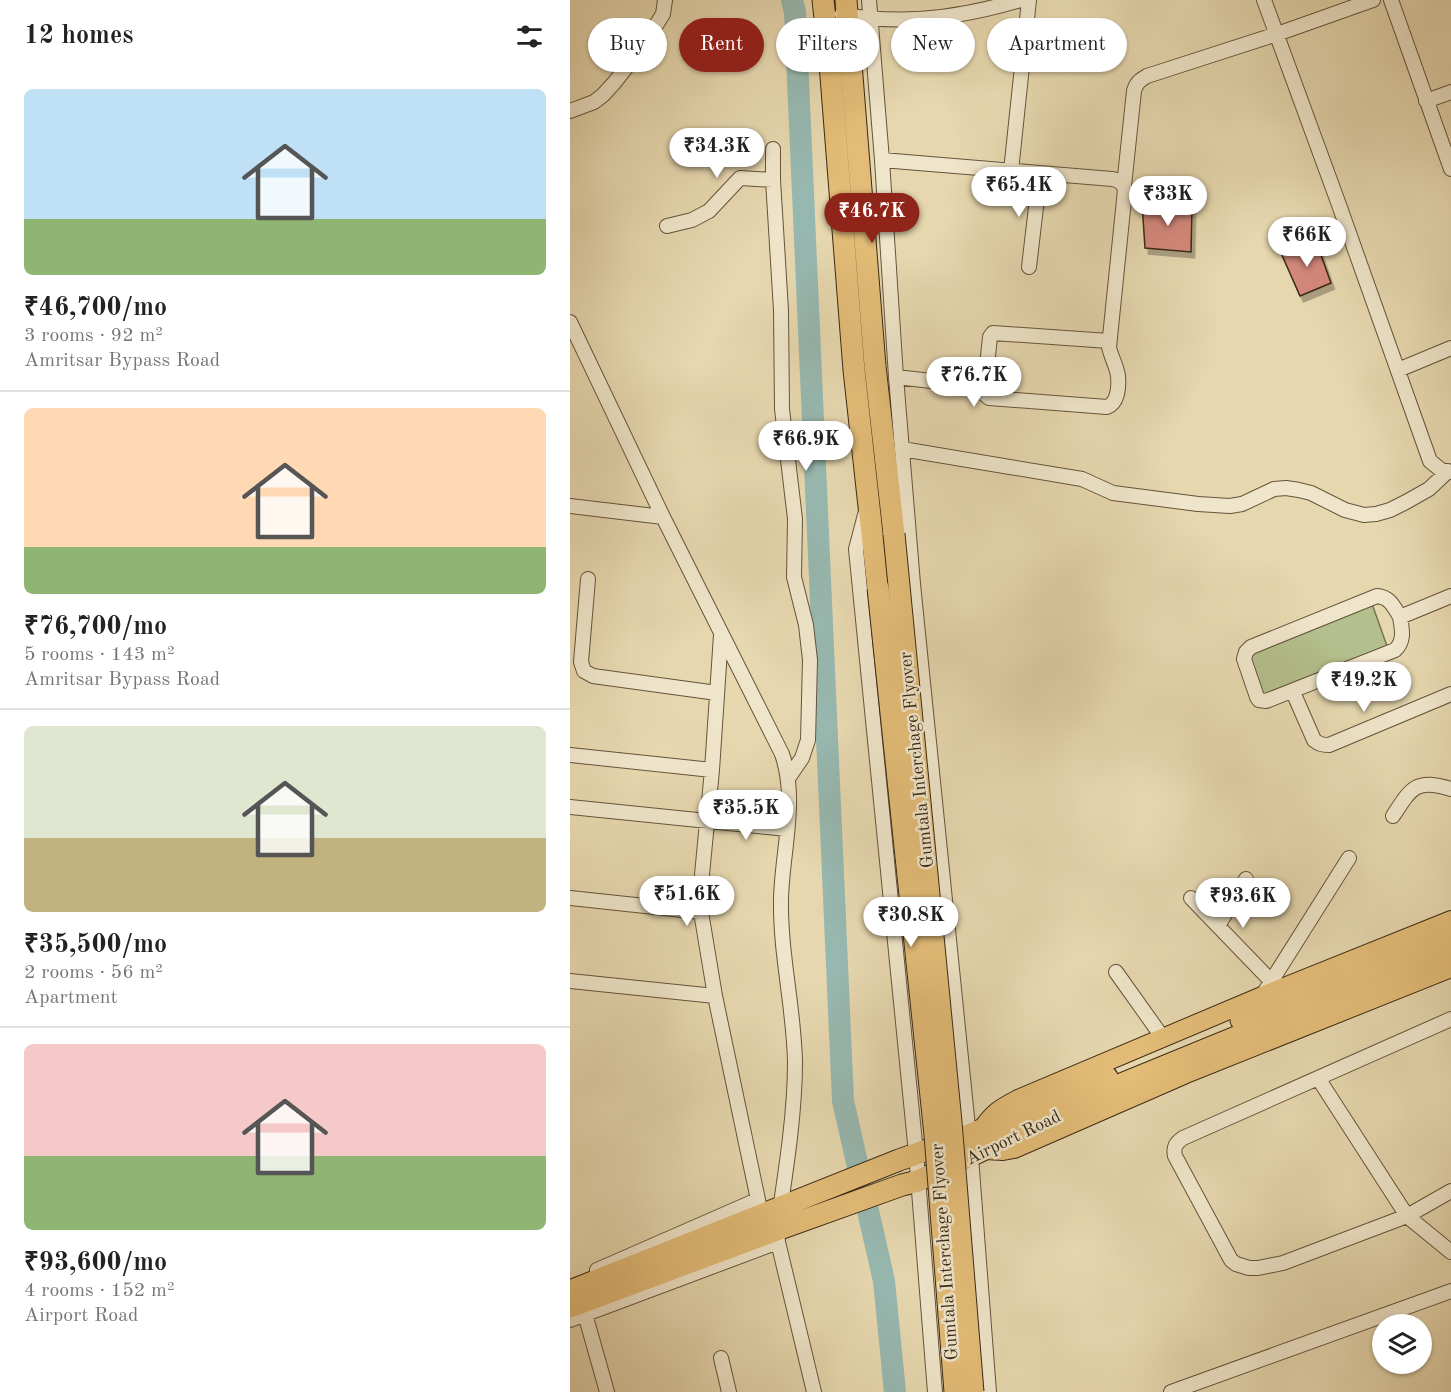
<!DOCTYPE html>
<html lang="en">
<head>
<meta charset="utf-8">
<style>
	body { margin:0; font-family:"Old Standard TT",serif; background:#f6f6f6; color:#222; height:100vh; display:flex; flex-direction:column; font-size:22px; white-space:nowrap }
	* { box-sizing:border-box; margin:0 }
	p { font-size:20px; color:#767676 }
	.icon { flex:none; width:33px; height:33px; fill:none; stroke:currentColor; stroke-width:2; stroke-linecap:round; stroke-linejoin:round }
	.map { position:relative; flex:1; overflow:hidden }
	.details { display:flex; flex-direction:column; background:#fff; width:570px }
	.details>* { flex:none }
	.top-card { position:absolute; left:18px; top:18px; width:570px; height:54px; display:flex; gap:12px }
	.tools { position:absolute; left:802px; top:1314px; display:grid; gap:12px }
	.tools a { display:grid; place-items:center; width:60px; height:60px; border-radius:50%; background:#fff; box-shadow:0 2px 4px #0004; font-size:30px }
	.price { position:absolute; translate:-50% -51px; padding:0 14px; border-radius:21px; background:#fff; color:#222; font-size:20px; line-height:39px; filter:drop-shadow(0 2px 3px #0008) }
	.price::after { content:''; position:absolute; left:50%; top:36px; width:18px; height:14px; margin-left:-9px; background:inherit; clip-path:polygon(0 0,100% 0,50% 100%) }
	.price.current { background:#8f2418; color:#fff }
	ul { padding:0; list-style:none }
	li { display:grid; align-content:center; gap:12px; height:318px; padding:0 24px }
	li+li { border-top:2px solid #e0e0e0 }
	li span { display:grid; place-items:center; height:186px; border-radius:9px; color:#555 }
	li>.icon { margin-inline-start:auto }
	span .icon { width:108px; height:108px; fill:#fffc; stroke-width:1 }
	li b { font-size:26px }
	h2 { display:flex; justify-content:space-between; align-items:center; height:72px; padding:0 24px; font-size:26px }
	.tag { padding:0 21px; border-radius:27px; background:#fff; box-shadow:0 2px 4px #0004; font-size:21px; line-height:54px }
	.tag.current { background:#8f2418; color:#fff }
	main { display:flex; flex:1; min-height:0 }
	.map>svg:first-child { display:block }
	.green { fill:#b3bf8c; stroke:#767450; stroke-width:1.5 }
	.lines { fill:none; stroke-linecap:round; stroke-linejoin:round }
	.river { stroke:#97b8b0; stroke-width:22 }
	.building { fill:#d3887c; stroke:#3a2915; stroke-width:1.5; filter:url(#shadow) }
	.minor-casing { stroke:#65543b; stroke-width:16 }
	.major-casing { stroke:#3a2915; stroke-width:20 }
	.highway-casing { stroke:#3a2915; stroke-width:23 }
	.minor { stroke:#efe5ca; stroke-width:14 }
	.major { stroke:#e3bc77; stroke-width:18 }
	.highway { stroke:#e3bc77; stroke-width:21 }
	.highway-bridge-casing { stroke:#3a2915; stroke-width:23; stroke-linecap:butt }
	.highway-bridge { stroke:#e3bc77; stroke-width:21 }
	.labels { text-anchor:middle; stroke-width:5; stroke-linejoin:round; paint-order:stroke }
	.street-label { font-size:18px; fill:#3a2915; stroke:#efe5ca }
</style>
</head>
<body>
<main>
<section class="details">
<h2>12 homes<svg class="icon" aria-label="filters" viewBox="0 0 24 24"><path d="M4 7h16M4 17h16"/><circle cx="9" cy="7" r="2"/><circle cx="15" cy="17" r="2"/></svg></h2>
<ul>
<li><span style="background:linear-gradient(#bfe0f5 70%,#8fb573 0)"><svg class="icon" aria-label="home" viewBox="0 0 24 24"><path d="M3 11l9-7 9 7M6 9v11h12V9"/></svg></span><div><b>₹46,700/mo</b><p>3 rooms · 92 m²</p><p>Amritsar Bypass Road</p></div></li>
<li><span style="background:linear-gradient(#ffd9b3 75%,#8fb573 0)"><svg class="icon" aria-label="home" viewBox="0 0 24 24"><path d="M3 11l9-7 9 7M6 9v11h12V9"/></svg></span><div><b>₹76,700/mo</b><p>5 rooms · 143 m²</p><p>Amritsar Bypass Road</p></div></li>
<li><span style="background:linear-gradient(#dfe7d0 60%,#c2b280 0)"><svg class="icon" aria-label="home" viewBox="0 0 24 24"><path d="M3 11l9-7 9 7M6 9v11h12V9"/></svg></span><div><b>₹35,500/mo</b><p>2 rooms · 56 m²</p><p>Apartment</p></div></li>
<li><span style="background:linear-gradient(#f6c9c9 60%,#8fb573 0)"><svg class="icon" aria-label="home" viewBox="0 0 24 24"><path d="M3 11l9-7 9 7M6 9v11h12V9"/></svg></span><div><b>₹93,600/mo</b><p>4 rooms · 152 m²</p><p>Airport Road</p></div></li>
</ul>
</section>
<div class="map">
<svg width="881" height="1392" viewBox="0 0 881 1392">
	<defs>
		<filter id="shadow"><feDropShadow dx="3.5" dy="6" stdDeviation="0" flood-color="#0004"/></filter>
	</defs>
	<rect width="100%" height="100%" fill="#e6d7ae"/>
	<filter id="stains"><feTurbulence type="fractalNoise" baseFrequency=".00333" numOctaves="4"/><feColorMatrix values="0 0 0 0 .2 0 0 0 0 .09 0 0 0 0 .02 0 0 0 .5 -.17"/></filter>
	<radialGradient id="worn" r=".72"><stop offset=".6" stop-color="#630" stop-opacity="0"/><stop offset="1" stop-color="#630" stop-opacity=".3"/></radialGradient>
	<path class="green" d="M801,601L817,646L689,699L675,653Z"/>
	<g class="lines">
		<path class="river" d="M222,0L225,12L273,1101L314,1281L325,1392"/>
	</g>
	<path class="building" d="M572,203L622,207L621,252L575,248Z
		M746,241L761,283L730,296L711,253Z"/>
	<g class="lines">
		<defs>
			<path id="minor" d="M299,0L312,160L326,377L343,584L401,1157L419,1392
				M694,0L768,202L860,461L871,470L881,472
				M821,0L881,169
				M272,14C330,26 393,17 450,0
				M856,101L881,92
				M0,111L24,102L33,95L44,83L70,50L88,22L93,14L95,0
				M203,149V180L211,310L212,409L225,519L224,577L236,625L240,660L238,740L232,758L219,777
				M312,160L542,179C549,180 553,183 555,190L539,347C541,357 547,367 548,376C549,387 548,403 537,407L419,398L414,394L420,337L423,333L539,341
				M441,171L459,0
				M554,186L564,91C566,83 570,80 577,76L707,34L803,0
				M97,226L122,220L139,211L170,178L203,180
				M459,267L470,173
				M0,322L93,517L212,754C228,800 212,852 211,899C210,954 224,1008 225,1062C225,1116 215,1176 207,1230L208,1242L244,1392
				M828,370L881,348
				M326,377L415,387
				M332,449L512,479L543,493L628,504L660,506L672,504L704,489L716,488L729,490L741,493L775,510L794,515L806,514L820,510L836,502L859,489L878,471
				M0,506L93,517
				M296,511L286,549L346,1153L365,1392
				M18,579L11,662L14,671L23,676L147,693
				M830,617C824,607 820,597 807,596L681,647L676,652L674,659L687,697L689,700L696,701L825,650C835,641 832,629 830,617L881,596
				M151,635L142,770L131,885V912L145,996L191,1214
				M723,692L744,740C749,744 752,745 759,745L881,694
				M0,755L142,770
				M0,807L217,829
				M823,816C841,788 846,778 881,789
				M0,898L131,912
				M621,898L701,981
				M648,926L676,879
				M546,972L593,1038
				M0,981L145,996
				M692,996L779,858
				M881,1019L613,1138C606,1143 603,1147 605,1156L661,1260L666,1264L679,1268H688L713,1263L837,1216L881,1191
				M748,1078L837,1216L881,1252
				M27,1270L187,1200
				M15,1314L37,1392
				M0,1320L208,1242
				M151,1358L159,1392
				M601,1392L881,1291"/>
			<path id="major" d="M411,1130C424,1112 429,1109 448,1099L692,996L881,920
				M415,1150L433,1151L444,1149L616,1074L881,968"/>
			<path id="highway" d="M253,0L260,64L284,370L308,588
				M276,0L305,366L324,534
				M671,1020L881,936
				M0,1291L329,1160L399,1135L537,1077
				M0,1307L207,1230L332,1185L348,1181L549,1085L710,1019L881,952"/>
		</defs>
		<use href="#minor" class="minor-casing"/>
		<use href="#major" class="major-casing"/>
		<use href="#highway" class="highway-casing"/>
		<use href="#minor" class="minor"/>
		<use href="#major" class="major"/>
		<use href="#highway" class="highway"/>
		<defs>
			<path id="highway-bridge" d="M324,534L381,1122L403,1392
				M308,588L365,1135L385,1392"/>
		</defs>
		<use href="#highway-bridge" class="highway-bridge-casing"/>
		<use href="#highway-bridge" class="highway-bridge"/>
	</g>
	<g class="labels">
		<g class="street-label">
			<text transform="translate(346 760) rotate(-96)" y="6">Gumtala Interchage Flyover</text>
			<text transform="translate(443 1137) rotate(-26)" y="6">Airport Road</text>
			<text transform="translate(374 1252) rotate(-94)" y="6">Gumtala Interchage Flyover</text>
		</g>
	</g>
	<rect width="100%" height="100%" filter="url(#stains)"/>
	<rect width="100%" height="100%" fill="url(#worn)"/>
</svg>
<div class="tools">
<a><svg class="icon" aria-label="layers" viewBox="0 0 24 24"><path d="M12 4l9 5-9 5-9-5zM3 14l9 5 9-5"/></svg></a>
</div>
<b class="price" style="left:147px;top:179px">₹34.3K</b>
<b class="price" style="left:449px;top:218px">₹65.4K</b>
<b class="price" style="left:598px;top:227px">₹33K</b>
<b class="price current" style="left:302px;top:244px">₹46.7K</b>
<b class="price" style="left:737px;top:268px">₹66K</b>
<b class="price" style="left:404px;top:408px">₹76.7K</b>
<b class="price" style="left:236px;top:472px">₹66.9K</b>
<b class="price" style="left:794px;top:713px">₹49.2K</b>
<b class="price" style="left:176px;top:841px">₹35.5K</b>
<b class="price" style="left:117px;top:927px">₹51.6K</b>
<b class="price" style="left:673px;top:929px">₹93.6K</b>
<b class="price" style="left:341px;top:948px">₹30.8K</b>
<div class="top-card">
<a class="tag">Buy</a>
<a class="tag current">Rent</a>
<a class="tag">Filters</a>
<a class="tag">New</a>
<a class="tag">Apartment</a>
</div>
</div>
</main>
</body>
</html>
